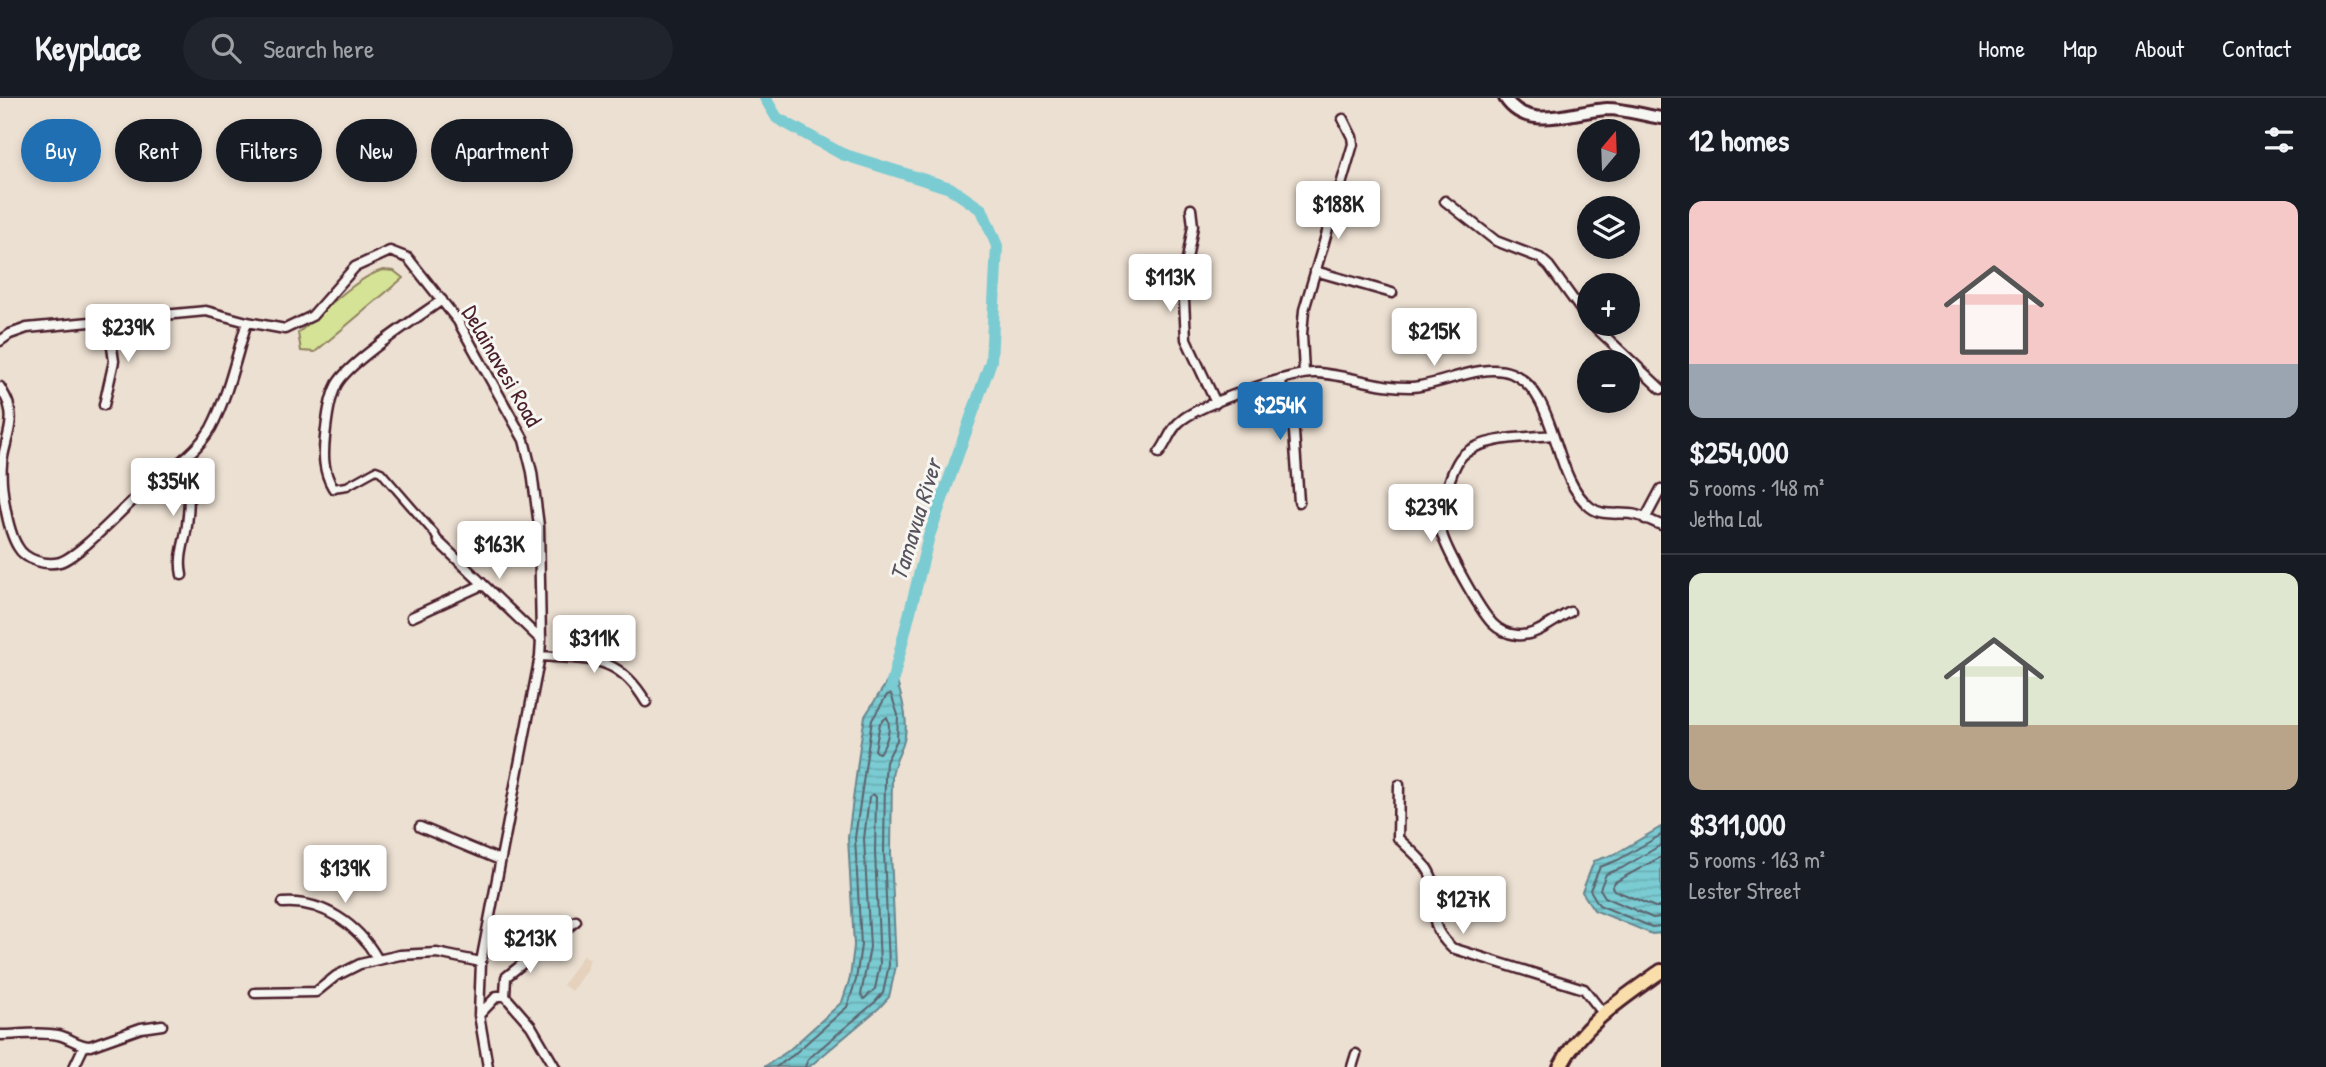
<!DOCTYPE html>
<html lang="en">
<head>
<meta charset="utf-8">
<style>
	body { margin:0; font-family:"Patrick Hand",sans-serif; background:#20242c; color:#f1f3f6; height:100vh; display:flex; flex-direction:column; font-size:26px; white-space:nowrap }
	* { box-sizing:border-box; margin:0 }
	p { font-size:23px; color:#9ea1a6 }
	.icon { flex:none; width:38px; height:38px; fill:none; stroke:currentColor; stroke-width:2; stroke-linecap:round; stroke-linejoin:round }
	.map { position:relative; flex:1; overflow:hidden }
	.sheet { display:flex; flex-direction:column; background:#171b24; width:665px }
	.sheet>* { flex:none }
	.hud { position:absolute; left:21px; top:21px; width:665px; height:63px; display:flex; gap:14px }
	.needle { width:46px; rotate:19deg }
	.controls { position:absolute; left:1577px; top:21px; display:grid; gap:14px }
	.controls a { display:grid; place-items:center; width:63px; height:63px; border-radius:50%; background:#171b24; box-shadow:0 4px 10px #0003; font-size:35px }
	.price { position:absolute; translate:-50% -60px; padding:0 16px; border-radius:7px; background:#fff; color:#222; font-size:23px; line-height:46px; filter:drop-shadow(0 2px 4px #0008) }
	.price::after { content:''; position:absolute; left:50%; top:42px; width:21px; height:16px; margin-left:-10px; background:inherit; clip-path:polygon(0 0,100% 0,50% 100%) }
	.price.on { background:#1f6fb2; color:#fff }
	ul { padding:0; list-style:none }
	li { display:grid; align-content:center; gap:14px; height:371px; padding:0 28px }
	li+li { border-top:2px solid #363941 }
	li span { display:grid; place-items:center; height:217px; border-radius:14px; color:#555 }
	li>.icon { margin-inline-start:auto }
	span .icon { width:126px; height:126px; fill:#fffc; stroke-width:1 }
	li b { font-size:30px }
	h2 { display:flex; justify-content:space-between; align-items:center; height:84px; padding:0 28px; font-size:30px }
	.chip { padding:0 24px; border-radius:32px; background:#171b24; box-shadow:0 4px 10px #0003; font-size:24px; line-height:63px }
	.chip.on { background:#1f6fb2; color:#fff }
	header { display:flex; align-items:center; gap:42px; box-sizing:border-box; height:98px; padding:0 35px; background:#171b24; border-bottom:2px solid #363941 }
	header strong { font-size:33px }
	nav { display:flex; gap:38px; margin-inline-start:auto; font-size:24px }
	.search { width:490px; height:63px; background:#20242c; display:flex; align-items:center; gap:18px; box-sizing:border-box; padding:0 24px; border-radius:38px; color:#9ea1a6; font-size:26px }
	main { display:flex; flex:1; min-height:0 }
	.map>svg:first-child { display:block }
	.built { fill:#e5d1bc }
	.green { fill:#d5e396; stroke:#908160; stroke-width:2 }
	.water { fill:url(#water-rules); stroke:#67868f; stroke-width:2 }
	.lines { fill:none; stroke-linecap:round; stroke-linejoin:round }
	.shore { stroke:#5d646e; stroke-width:2 }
	.river { stroke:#7acbd2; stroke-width:12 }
	.pedestrian-casing { stroke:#4a1f2b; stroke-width:11 }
	.minor-casing { stroke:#4a1f2b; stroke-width:13 }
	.tertiary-casing { stroke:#4a1f2b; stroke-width:16 }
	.primary-casing { stroke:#4a1f2b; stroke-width:18 }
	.pedestrian { stroke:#f6f6f2; stroke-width:6 }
	.minor { stroke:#f6f6f2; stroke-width:8 }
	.tertiary { stroke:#f6f6f2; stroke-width:10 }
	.primary { stroke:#f9deab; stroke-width:12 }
	.labels { text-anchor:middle; stroke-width:6; stroke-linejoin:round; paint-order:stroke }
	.street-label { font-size:23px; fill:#4a1f2b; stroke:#f6f6f2 }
	.water-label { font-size:24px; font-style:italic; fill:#58535d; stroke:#f6f6f2 }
</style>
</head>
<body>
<header>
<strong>Keyplace</strong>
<div class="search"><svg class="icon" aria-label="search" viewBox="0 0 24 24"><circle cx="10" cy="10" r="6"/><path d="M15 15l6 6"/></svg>Search here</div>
<nav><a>Home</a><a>Map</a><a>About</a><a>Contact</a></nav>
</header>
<main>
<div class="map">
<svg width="1661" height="969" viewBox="0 0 1661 969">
	<defs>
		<pattern id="water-rules" width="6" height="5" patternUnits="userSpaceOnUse" patternTransform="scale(1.75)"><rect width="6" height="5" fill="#7acbd2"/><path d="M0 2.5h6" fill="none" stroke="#6baeb4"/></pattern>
	</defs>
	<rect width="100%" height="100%" fill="#ece0d2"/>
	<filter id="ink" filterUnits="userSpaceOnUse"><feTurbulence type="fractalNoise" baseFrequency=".0143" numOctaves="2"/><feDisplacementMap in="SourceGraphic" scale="14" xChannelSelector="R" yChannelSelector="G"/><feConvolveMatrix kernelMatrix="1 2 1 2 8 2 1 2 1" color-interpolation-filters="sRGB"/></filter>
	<g filter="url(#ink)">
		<path class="built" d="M583,857L590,862L587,867L588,869L572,893L563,887Z"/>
		<path class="green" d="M384,172L394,173L403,180L315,254L301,253L298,235C320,217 358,177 384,172Z"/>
		<path class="water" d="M894,573C900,596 911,623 903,646C899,658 893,666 892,679L891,754L896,868L889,899L879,910L809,969H764L788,953L842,904L850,880L854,848L848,740L860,648L865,618Z
			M1661,729V835L1652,836L1594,812L1582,794L1594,763L1615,756Z"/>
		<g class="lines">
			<path class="shore" d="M887,619C892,630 887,643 881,654L878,655L875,652L880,625Z
				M873,696L876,699L875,754L880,866L875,891L864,901L861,897L870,849L864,741L869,699Z
				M1661,737L1618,762L1600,769L1590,792L1599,807L1652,829L1661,828
				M1661,747L1622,770L1606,776L1600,791L1605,799L1653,820L1661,819
				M1661,759L1615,784L1612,789L1614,792L1655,809H1661
				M776,969L792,958L847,909L856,882L861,847L855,740L872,622L887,597L891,596L898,617L897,642L886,664L885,678L884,754L889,867L883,895L874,905L808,961L805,969"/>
			<path class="river" d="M765,0L777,20L842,56L950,90L982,112L997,148L991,263L929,438L891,589"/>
			<defs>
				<path id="pedestrian" d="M333,390L347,388L376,372L381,374L434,435L439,444"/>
				<path id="minor" d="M1445,103L1496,143L1540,160L1549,168L1589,223
					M1191,111L1193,128L1183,184L1186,241L1216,305
					M1315,173L1392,195
					M1592,226L1661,291
					M0,243L10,236L27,230L206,213L247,224L285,231L312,218L355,169L390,153L408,160L458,223L524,342L532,374L539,428L541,542L540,558L481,864L479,917L488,969
					M1304,275L1302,236L1304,212L1353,46L1352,39L1343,21
					M1280,281L1294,334L1299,404
					M0,289C3,295 8,302 9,308C15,326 3,349 2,366C0,386 7,432 18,449C25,462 46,468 60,464C81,457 123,410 141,395C165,375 195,357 211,330C228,298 236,259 247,224
					M104,307L114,263L108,222
					M1553,337C1526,340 1486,338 1464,356C1451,367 1439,415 1441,432C1444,449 1480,513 1493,526C1499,532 1508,536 1517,537C1536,539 1554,522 1570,514
					M1159,355C1168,344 1170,330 1183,321C1203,306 1293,273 1317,275C1349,277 1379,290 1412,289C1442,287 1482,264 1511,275C1559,295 1551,378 1590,409C1604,420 1620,413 1636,417C1645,419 1653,424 1661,427
					M333,390C323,373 323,358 325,339C327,322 329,301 337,286C350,263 417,220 442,202
					M1645,421L1661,391
					M439,444L541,542
					M182,477C178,458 185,445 187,427C190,405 189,381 186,359
					M412,519L482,487
					M540,558C590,562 618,556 646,604
					M1399,687L1398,740C1409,751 1425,763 1431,778C1444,809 1420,820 1452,850L1584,891L1603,915
					M420,729L500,762
					M283,805C323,802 358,827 377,860
					M255,895L316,894L336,878L360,866L400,857L437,855L481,864
					M505,898L531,928L555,969
					M479,917L497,898H505L506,879L576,823
					M0,937C19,937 39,933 58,937C69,939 78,948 90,948L141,930L162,927
					M74,969L84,948
					M1352,969L1356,956"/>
				<path id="tertiary" d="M1505,0C1528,35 1572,13 1607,11C1624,11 1643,17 1661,20"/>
				<path id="primary" d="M1560,969C1582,926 1623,900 1661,873"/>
			</defs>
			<use href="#pedestrian" class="pedestrian-casing"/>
			<use href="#minor" class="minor-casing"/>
			<use href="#tertiary" class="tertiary-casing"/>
			<use href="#primary" class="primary-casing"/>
			<use href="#pedestrian" class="pedestrian"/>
			<use href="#minor" class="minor"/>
			<use href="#tertiary" class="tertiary"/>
			<use href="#primary" class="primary"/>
		</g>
	</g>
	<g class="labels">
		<g class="street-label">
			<text transform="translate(502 268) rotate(60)" y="8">Delainavesi Road</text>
		</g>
		<g class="water-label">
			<text transform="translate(916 422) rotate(-73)" y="8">Tamavua River</text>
		</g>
	</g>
</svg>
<div class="controls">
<a><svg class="needle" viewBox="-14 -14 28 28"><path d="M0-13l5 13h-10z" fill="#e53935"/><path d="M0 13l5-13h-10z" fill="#9ea1a6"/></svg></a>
<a><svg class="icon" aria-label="layers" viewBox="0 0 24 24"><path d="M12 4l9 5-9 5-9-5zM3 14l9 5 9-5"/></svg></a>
<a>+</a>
<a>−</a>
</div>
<b class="price" style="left:1338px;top:143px">$188K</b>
<b class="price" style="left:1170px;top:216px">$113K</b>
<b class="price" style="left:128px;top:266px">$239K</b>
<b class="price" style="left:1434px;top:270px">$215K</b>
<b class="price on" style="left:1280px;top:344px">$254K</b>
<b class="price" style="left:173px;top:420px">$354K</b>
<b class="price" style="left:1431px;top:446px">$239K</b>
<b class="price" style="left:499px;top:483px">$163K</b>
<b class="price" style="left:594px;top:577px">$311K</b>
<b class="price" style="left:345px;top:807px">$139K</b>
<b class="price" style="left:1463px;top:838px">$127K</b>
<b class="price" style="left:530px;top:877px">$213K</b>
<div class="hud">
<a class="chip on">Buy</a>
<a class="chip">Rent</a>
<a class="chip">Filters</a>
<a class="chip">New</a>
<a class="chip">Apartment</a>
</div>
</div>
<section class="sheet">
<h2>12 homes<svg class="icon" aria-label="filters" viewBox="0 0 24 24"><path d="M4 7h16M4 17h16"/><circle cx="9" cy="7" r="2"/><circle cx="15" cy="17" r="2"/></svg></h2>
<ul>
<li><span style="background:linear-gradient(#f6c9c9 75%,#9aa5b1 0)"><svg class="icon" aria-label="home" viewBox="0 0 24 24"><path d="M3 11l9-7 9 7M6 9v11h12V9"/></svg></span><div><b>$254,000</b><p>5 rooms · 148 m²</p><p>Jetha Lal</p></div></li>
<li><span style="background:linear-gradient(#dfe7d0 70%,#b9a48a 0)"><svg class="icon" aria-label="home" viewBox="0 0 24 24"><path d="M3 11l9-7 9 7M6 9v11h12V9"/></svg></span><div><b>$311,000</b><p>5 rooms · 163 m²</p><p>Lester Street</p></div></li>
</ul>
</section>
</main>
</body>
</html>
